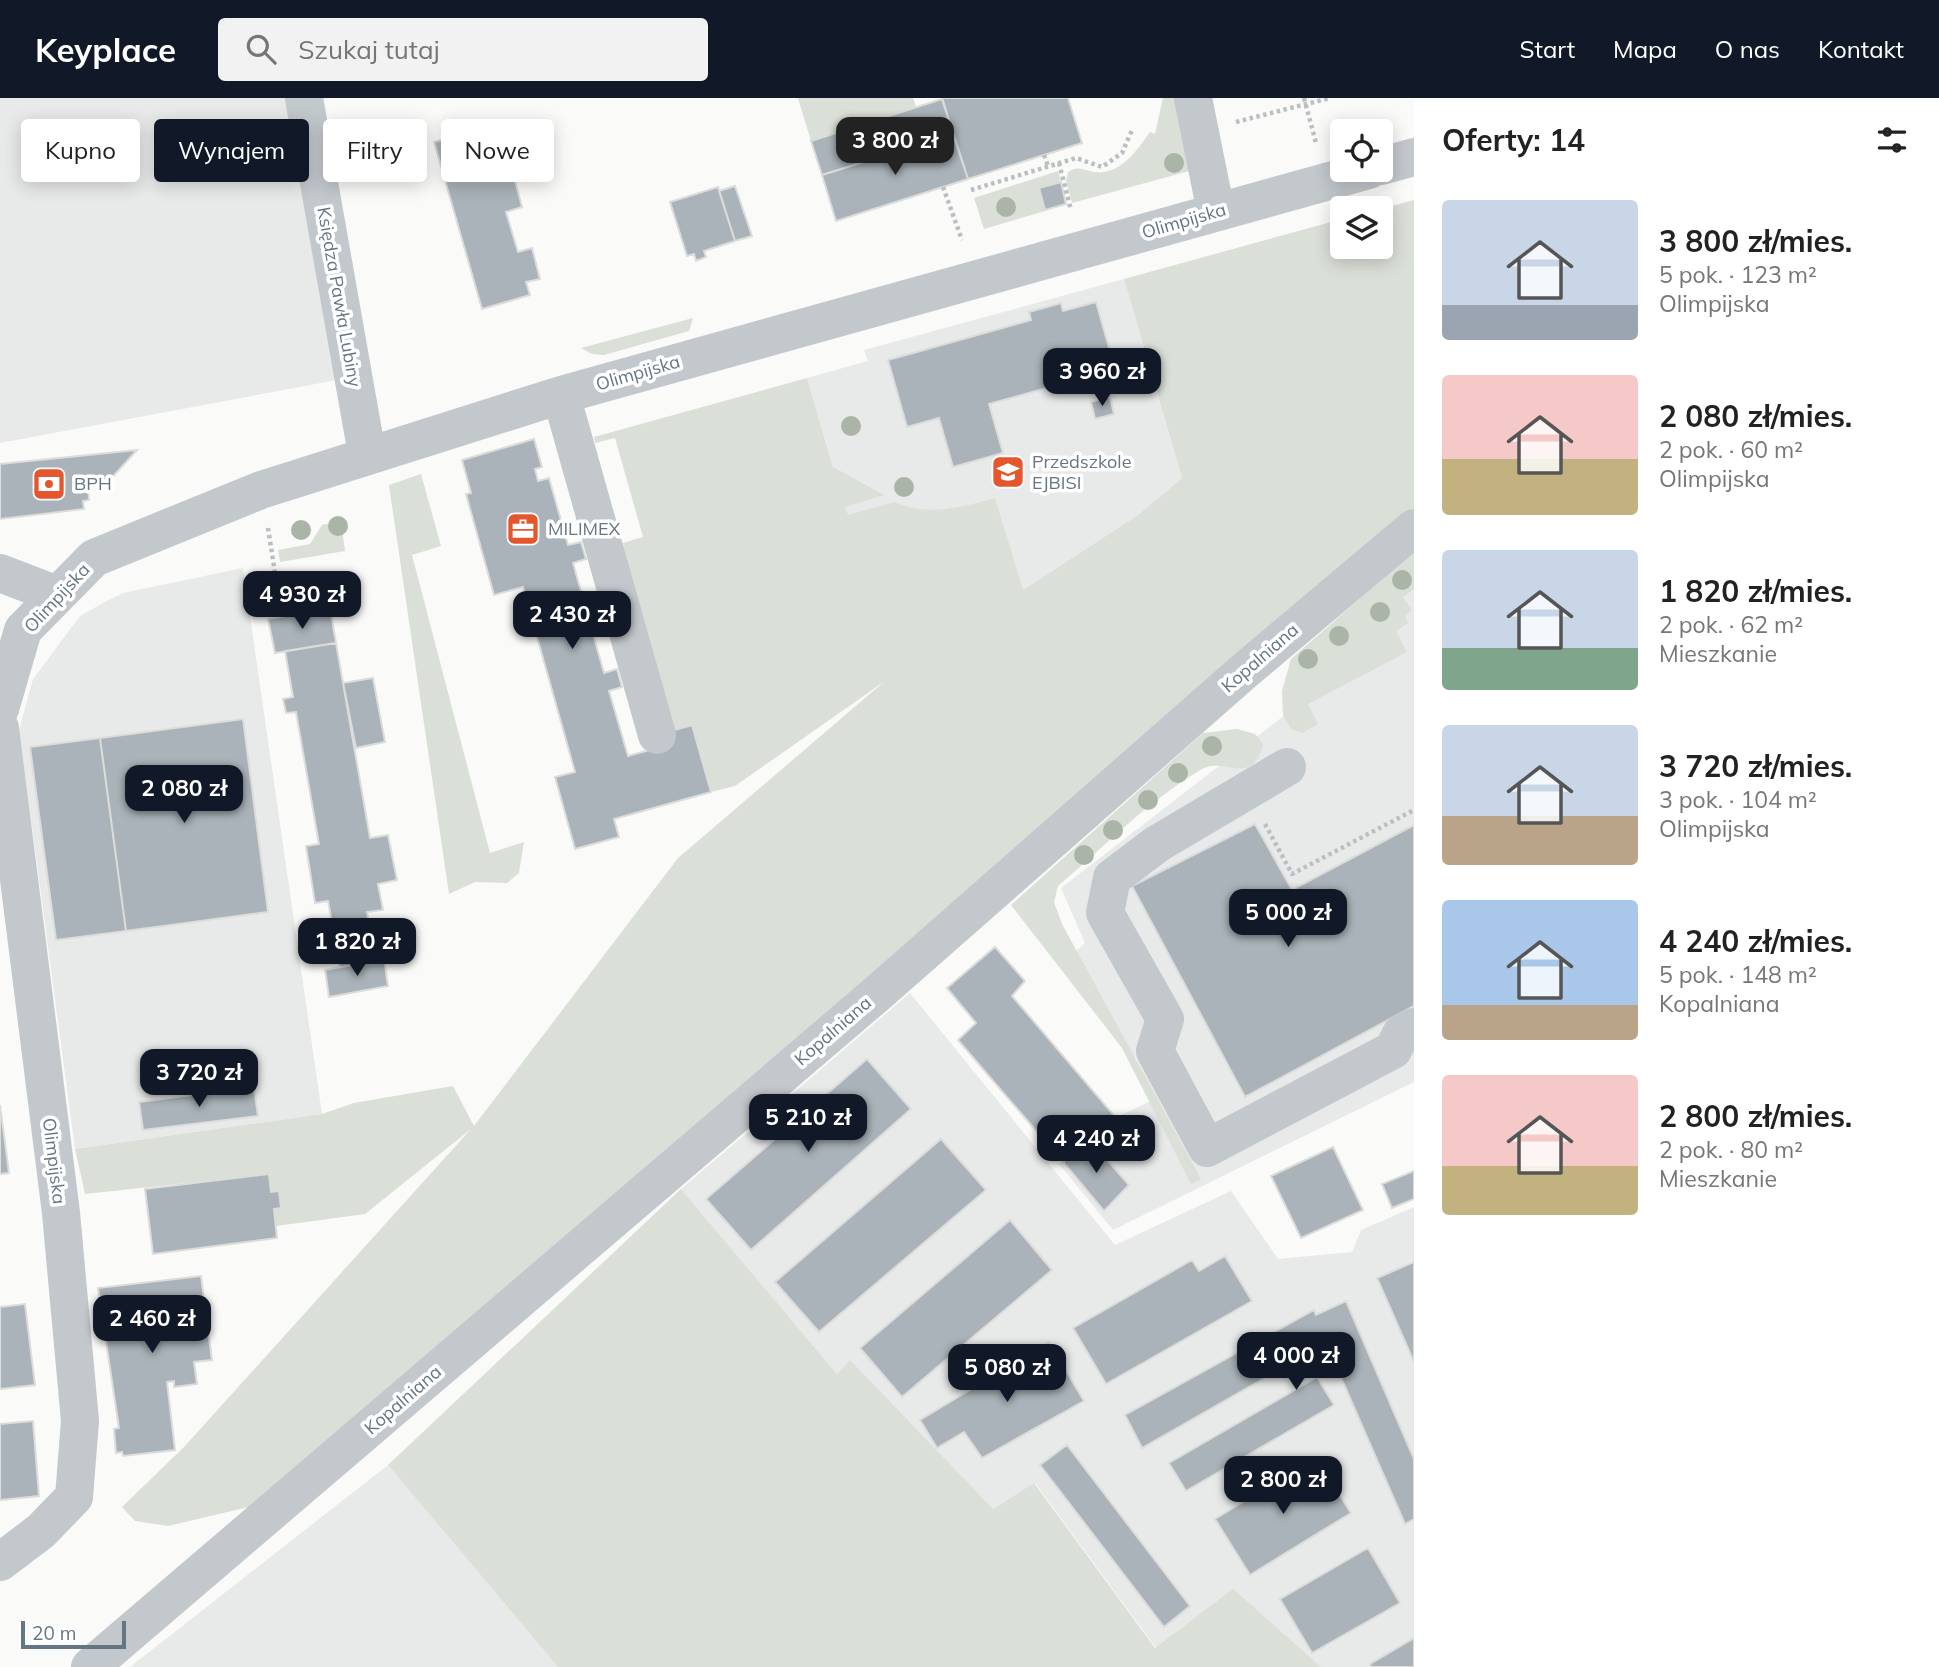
<!DOCTYPE html>
<html lang="pl">
<head>
<meta charset="utf-8">
<style>
	body { margin:0; font-family:Mulish,sans-serif; background:#f2f2f2; color:#222; height:100vh; display:flex; flex-direction:column; font-size:26px; white-space:nowrap }
	* { box-sizing:border-box; margin:0 }
	p { font-size:23px; color:#767676 }
	.icon { flex:none; width:38px; height:38px; fill:none; stroke:currentColor; stroke-width:2; stroke-linecap:round; stroke-linejoin:round }
	.map { position:relative; flex:1; overflow:hidden }
	.panel { display:flex; flex-direction:column; background:#fff; width:525px }
	.panel>* { flex:none }
	.top-card { position:absolute; left:21px; top:21px; width:665px; height:63px; display:flex; gap:14px }
	.fabs { position:absolute; left:1330px; top:21px; display:grid; gap:14px }
	.fabs a { display:grid; place-items:center; width:63px; height:63px; border-radius:7px; background:#fff; box-shadow:0 4px 18px #0003; font-size:35px }
	.scale { position:absolute; left:21px; bottom:18px; width:105px; box-sizing:border-box; padding-left:7px; border:4px solid #657683; border-top:0; font-size:19px; line-height:24px; white-space:nowrap; color:#657683; -webkit-text-stroke:5px #fff; paint-order:stroke }
	.price { position:absolute; translate:-50% -60px; padding:0 16px; border-radius:14px; background:#111827; color:#fff; font-size:23px; line-height:46px; filter:drop-shadow(0 2px 4px #0008) }
	.price::after { content:''; position:absolute; left:50%; top:42px; width:21px; height:16px; margin-left:-10px; background:inherit; clip-path:polygon(0 0,100% 0,50% 100%) }
	.price.on { background:#222; color:#fff }
	ul { padding:0; list-style:none }
	li { display:flex; align-items:center; gap:21px; height:175px; padding:0 28px }
	li span { display:grid; place-items:center; flex:none; width:196px; height:140px; border-radius:7px; color:#555 }
	li>.icon { margin-inline-start:auto }
	span .icon { width:84px; height:84px; fill:#fffc; stroke-width:1 }
	li b { font-size:30px }
	h2 { display:flex; justify-content:space-between; align-items:center; height:84px; padding:0 28px; font-size:30px }
	.pill { padding:0 24px; border-radius:7px; background:#fff; box-shadow:0 4px 18px #0003; font-size:24px; line-height:63px }
	.pill.on { background:#111827; color:#fff }
	header { display:flex; align-items:center; gap:42px; box-sizing:border-box; height:98px; padding:0 35px; background:#111827; color:#fff }
	header strong { font-size:33px }
	nav { display:flex; gap:38px; margin-inline-start:auto; font-size:24px }
	.search { width:490px; height:63px; background:#f2f2f2; display:flex; align-items:center; gap:18px; box-sizing:border-box; padding:0 24px; border-radius:7px; color:#767676; font-size:26px }
	main { display:flex; flex:1; min-height:0 }
	.map>svg:first-child { display:block }
	.built { fill:#e8e9e9 }
	.green { fill:#dadfd7 }
	.building { fill:#aab3b9; stroke:#dcdcda; stroke-width:2 }
	.lines { fill:none; stroke-linecap:round; stroke-linejoin:round }
	.path { stroke:#bbbfc2; stroke-width:4.5; stroke-dasharray:3.5 3.5; stroke-linecap:butt }
	.minor { stroke:#c3c8cc; stroke-width:38 }
	.tree { fill:#aab4a7 }
	.labels { text-anchor:middle; stroke-width:7; stroke-linejoin:round; paint-order:stroke }
	.street-label { font-size:18px; fill:#657683; stroke:#fff }
	.poi-label { font-size:18px; fill:#657683; stroke:#fff; text-anchor:start }
</style>
</head>
<body>
<header>
<strong>Keyplace</strong>
<div class="search"><svg class="icon" aria-label="search" viewBox="0 0 24 24"><circle cx="10" cy="10" r="6"/><path d="M15 15l6 6"/></svg>Szukaj tutaj</div>
<nav><a>Start</a><a>Mapa</a><a>O nas</a><a>Kontakt</a></nav>
</header>
<main>
<div class="map">
<svg width="1414" height="1569" viewBox="0 0 1414 1569">
	<rect width="100%" height="100%" fill="#fafaf8"/>
	<path class="built" d="M0,0H287L337,282L0,345Z
		M1124,181L1182,380L1138,417L894,576L807,280L868,263L864,252Z
		M243,470L322,1016L75,1051L19,632L33,581L80,518L103,505L123,495Z
		M1414,483V984L1113,1132L1059,1066L1121,1017L1151,1003L1136,960L1059,868L1085,845L1061,790L1382,542L1395,494Z
		M910,895L1115,1147L1231,1093L1278,1161L1352,1154L1361,1132L1414,1109V1569H1307L1156,1550L1035,1385L986,1415L850,1263L837,1276L681,1091Z
		M388,1367L558,1569H130Z"/>
	<path class="green" d="M798,0H913L916,9L811,43Z
		M1163,0H1180L1193,72L1072,105L1066,83L1068,74C1078,67 1084,72 1094,74C1120,78 1137,52 1150,34L1155,36Z
		M1058,73L1061,84L1039,90L1045,113L984,131L974,100Z
		M1414,102V411L1007,764L253,1408L168,1428L135,1423L122,1409L184,1349L471,1031L365,1116L276,1128L274,1111L281,1110L279,1094H271L269,1076L85,1096L75,1051L322,1016L354,1005L453,988L474,1028L678,760L885,583L735,688L711,694L692,627L661,636L623,445L643,439L615,340L595,345L594,339L807,280L833,369L884,397L845,409L848,417L895,404C928,419 963,409 995,400L1023,492L1138,417L1182,380L1124,181L1342,121V149H1381V111Z
		M693,220L689,233L604,257L592,256L581,250Z
		M421,376L441,448L412,457L490,755L524,744L519,775L507,785L475,784L449,796L389,387Z
		M341,423L345,453L280,464L278,452L310,446L322,427Z
		M1414,453V491L1403,499L1412,512L1405,518L1408,525L1396,533L1407,554L1308,606L1318,626L1302,635L1291,631L1283,617L1282,593L1291,561Z
		M1237,631L1255,636L1263,646C1252,690 1226,658 1202,671C1149,702 1104,749 1058,788L1054,804L1062,826L1201,1081L1191,1086L1122,950L1011,807L1203,635Z
		M681,1091L837,1276L850,1262L993,1411L1034,1385L1155,1550L1233,1491L1321,1569H558L388,1367Z"/>
	<path class="building" d="M942,0H1068L1082,45L968,81Z
		M942,1L953,36L822,77L811,43Z
		M507,23L521,68L512,71L522,109L506,114L518,154L532,150L540,181L526,184L530,197L482,211L434,44Z
		M953,36L968,81L836,123L822,77Z
		M1061,84L1066,106L1045,112L1039,90Z
		M735,88L752,138L735,143L719,93Z
		M718,89L735,143L704,153L706,159L696,163L694,156L687,158L670,104Z
		M1096,204L1115,271L989,306L1003,355L953,369L939,320L907,329L888,262L1031,222L1029,214L1061,205L1063,213Z
		M1110,299L1114,316L1095,321L1091,304Z
		M534,341L542,369L535,371L538,383L549,380L568,447L581,444L586,461L573,465L604,575L617,571L622,589L609,593L628,658L664,648L661,636L692,627L711,694L614,721L619,739L575,751L555,679L575,674L523,489L494,497L466,396L471,395L462,362Z
		M137,352L107,385L88,387L89,402L83,403L84,411L0,421V366Z
		M330,510L336,545L275,555L268,521Z
		M336,545L370,740L388,737L397,782L378,786L383,812L367,814L375,863L340,869L328,803L315,805L306,748L319,746L296,614L286,615L283,601L293,599L285,553Z
		M373,580L385,644L356,650L343,585Z
		M243,621L268,814L126,833L100,640Z
		M100,640L126,833L56,842L30,649Z
		M1255,726L1292,792L1414,727V908L1245,999L1132,788Z
		M995,849L1025,883L1012,898L1117,1021L1063,1064L958,942L976,925L947,890Z
		M384,861L388,888L329,899L325,872Z
		M867,961L911,1011L751,1152L706,1101Z
		M254,989L258,1018L143,1032L139,1004Z
		M0,1007L9,1075L0,1076Z
		M941,1041L986,1092L819,1234L775,1184Z
		M1090,1042L1129,1087L1104,1113L1063,1064Z
		M1333,1049L1363,1112L1301,1140L1271,1078Z
		M1414,1073V1101L1392,1110L1382,1086Z
		M269,1076L271,1094L279,1093L281,1110L274,1111L277,1140L153,1156L145,1091Z
		M1010,1122L1052,1172L902,1299L860,1250Z
		M1225,1158L1252,1203L1106,1286L1073,1230L1192,1162L1199,1173Z
		M1414,1164V1264L1377,1180Z
		M201,1178L212,1262L194,1264L197,1286L174,1289V1283L167,1284L175,1352L123,1358L122,1354L116,1355L114,1331L119,1330L98,1190Z
		M1346,1203L1414,1361V1421L1405,1426L1326,1245L1142,1350L1125,1317L1314,1212L1316,1217Z
		M25,1206L35,1287L0,1291V1209Z
		M1049,1244L1084,1303L982,1360L964,1334L937,1350L920,1322Z
		M1317,1279L1334,1307L1186,1393L1169,1365Z
		M33,1323L39,1398L0,1402V1326Z
		M1067,1347L1190,1508L1164,1529L1040,1367Z
		M1316,1359L1351,1415L1250,1477L1215,1421Z
		M1368,1450L1400,1505L1312,1555L1280,1501Z
		M1414,1540V1569H1371L1370,1566Z"/>
	<g class="lines">
		<path class="path" d="M1304,0L1316,45
			M1236,24L1330,0
			M1044,57L1048,68
			M1059,65L1071,112
			M943,89L962,142
			M971,92L1076,60L1102,69L1122,55L1133,30
			M268,430L282,519
			M1265,726L1292,776L1414,712"/>
		<path class="minor" d="M304,0L367,356
			M1193,0L1216,114
			M1381,68L1414,59
			M561,297L657,637
			M0,475L57,497
			M0,611L23,532L94,460L261,392L561,297L1369,72
			M0,630L61,1115L80,1323L74,1399L41,1433L0,1464
			M1287,669L1157,746L1112,780L1105,815L1165,921L1155,953L1207,1050L1393,952L1401,936L1414,929
			M90,1569L879,894L1242,575L1414,430"/>
	</g>
	<g class="tree">
		<circle cx="1174" cy="65" r="10"/>
		<circle cx="1006" cy="109" r="10"/>
		<circle cx="851" cy="328" r="10"/>
		<circle cx="904" cy="389" r="10"/>
		<circle cx="338" cy="428" r="10"/>
		<circle cx="301" cy="432" r="10"/>
		<circle cx="1402" cy="482" r="10"/>
		<circle cx="1380" cy="514" r="10"/>
		<circle cx="1339" cy="538" r="10"/>
		<circle cx="1308" cy="561" r="10"/>
		<circle cx="1212" cy="648" r="10"/>
		<circle cx="1178" cy="675" r="10"/>
		<circle cx="1148" cy="702" r="10"/>
		<circle cx="1113" cy="732" r="10"/>
		<circle cx="1084" cy="757" r="10"/>
	</g>
	<defs>
		<symbol id="school-square" viewBox="-11 -11 22 22"><rect x="-9" y="-9" width="18" height="18" rx="4" fill="#e4572e" stroke="#fff"/><path d="M0-5L7-2L0 1L-7-2ZM-4 1L0 2.5L4 1V4Q0 6-4 4Z" fill="#fff"/></symbol>
		<symbol id="bank-square" viewBox="-11 -11 22 22"><rect x="-9" y="-9" width="18" height="18" rx="4" fill="#e4572e" stroke="#fff"/><path d="M-6-4H6V4H-6ZM0-2.3a2.3 2.3 0 1 0 0 4.6a2.3 2.3 0 1 0 0-4.6Z" fill="#fff"/></symbol>
		<symbol id="office-square" viewBox="-11 -11 22 22"><rect x="-9" y="-9" width="18" height="18" rx="4" fill="#e4572e" stroke="#fff"/><path d="M-6-3h4V-5.5h4V-3h4V5H-6ZM-1-4.5V-3h2v-1.5ZM-6 0V1H6V0Z" fill="#fff"/></symbol>
	</defs>
	<g fill-rule="evenodd">
		<use href="#school-square" x="989" y="355" width="38" height="38"/>
		<use href="#bank-square" x="30" y="367" width="38" height="38"/>
		<use href="#office-square" x="504" y="412" width="38" height="38"/>
	</g>
	<g class="labels">
		<g class="street-label">
			<text transform="translate(1184 123) rotate(-16)" y="6">Olimpijska</text>
			<text transform="translate(339 199) rotate(80)" y="6">Księdza Pawła Lubiny</text>
			<text transform="translate(638 275) rotate(-16)" y="6">Olimpijska</text>
			<text transform="translate(57 500) rotate(-47)" y="6">Olimpijska</text>
			<text transform="translate(1260 560) rotate(-41)" y="6">Kopalniana</text>
			<text transform="translate(833 933) rotate(-41)" y="6">Kopalniana</text>
			<text transform="translate(54 1063) rotate(83)" y="6">Olimpijska</text>
			<text transform="translate(403 1302) rotate(-41)" y="6">Kopalniana</text>
		</g>
		<g class="poi-label">
			<text x="1032" y="370">Przedszkole<tspan x="1032" dy="21">EJBISI</tspan></text>
			<text x="74" y="392">BPH</text>
			<text x="548" y="437">MILIMEX</text>
		</g>
	</g>
</svg>
<div class="fabs">
<a><svg class="icon" aria-label="locate" viewBox="0 0 24 24"><circle cx="12" cy="12" r="6"/><path d="M12 2v4M12 18v4M2 12h4M18 12h4"/></svg></a>
<a><svg class="icon" aria-label="layers" viewBox="0 0 24 24"><path d="M12 4l9 5-9 5-9-5zM3 14l9 5 9-5"/></svg></a>
</div>
<div class="scale">20 m</div>
<b class="price on" style="left:895px;top:79px">3 800 zł</b>
<b class="price" style="left:1102px;top:310px">3 960 zł</b>
<b class="price" style="left:302px;top:533px">4 930 zł</b>
<b class="price" style="left:572px;top:553px">2 430 zł</b>
<b class="price" style="left:184px;top:727px">2 080 zł</b>
<b class="price" style="left:1288px;top:851px">5 000 zł</b>
<b class="price" style="left:357px;top:880px">1 820 zł</b>
<b class="price" style="left:199px;top:1011px">3 720 zł</b>
<b class="price" style="left:808px;top:1056px">5 210 zł</b>
<b class="price" style="left:1096px;top:1077px">4 240 zł</b>
<b class="price" style="left:152px;top:1257px">2 460 zł</b>
<b class="price" style="left:1296px;top:1294px">4 000 zł</b>
<b class="price" style="left:1007px;top:1306px">5 080 zł</b>
<b class="price" style="left:1283px;top:1418px">2 800 zł</b>
<div class="top-card">
<a class="pill">Kupno</a>
<a class="pill on">Wynajem</a>
<a class="pill">Filtry</a>
<a class="pill">Nowe</a>
</div>
</div>
<section class="panel">
<h2>Oferty: 14<svg class="icon" aria-label="filters" viewBox="0 0 24 24"><path d="M4 7h16M4 17h16"/><circle cx="9" cy="7" r="2"/><circle cx="15" cy="17" r="2"/></svg></h2>
<ul>
<li><span style="background:linear-gradient(#c9d6e8 75%,#9aa5b1 0)"><svg class="icon" aria-label="home" viewBox="0 0 24 24"><path d="M3 11l9-7 9 7M6 9v11h12V9"/></svg></span><div><b>3 800 zł/mies.</b><p>5 pok. · 123 m²</p><p>Olimpijska</p></div></li>
<li><span style="background:linear-gradient(#f6c9c9 60%,#c2b280 0)"><svg class="icon" aria-label="home" viewBox="0 0 24 24"><path d="M3 11l9-7 9 7M6 9v11h12V9"/></svg></span><div><b>2 080 zł/mies.</b><p>2 pok. · 60 m²</p><p>Olimpijska</p></div></li>
<li><span style="background:linear-gradient(#c9d6e8 70%,#7fa58c 0)"><svg class="icon" aria-label="home" viewBox="0 0 24 24"><path d="M3 11l9-7 9 7M6 9v11h12V9"/></svg></span><div><b>1 820 zł/mies.</b><p>2 pok. · 62 m²</p><p>Mieszkanie</p></div></li>
<li><span style="background:linear-gradient(#c9d6e8 65%,#b9a48a 0)"><svg class="icon" aria-label="home" viewBox="0 0 24 24"><path d="M3 11l9-7 9 7M6 9v11h12V9"/></svg></span><div><b>3 720 zł/mies.</b><p>3 pok. · 104 m²</p><p>Olimpijska</p></div></li>
<li><span style="background:linear-gradient(#a9c7e8 75%,#b9a48a 0)"><svg class="icon" aria-label="home" viewBox="0 0 24 24"><path d="M3 11l9-7 9 7M6 9v11h12V9"/></svg></span><div><b>4 240 zł/mies.</b><p>5 pok. · 148 m²</p><p>Kopalniana</p></div></li>
<li><span style="background:linear-gradient(#f6c9c9 65%,#c2b280 0)"><svg class="icon" aria-label="home" viewBox="0 0 24 24"><path d="M3 11l9-7 9 7M6 9v11h12V9"/></svg></span><div><b>2 800 zł/mies.</b><p>2 pok. · 80 m²</p><p>Mieszkanie</p></div></li>
</ul>
</section>
</main>
</body>
</html>
